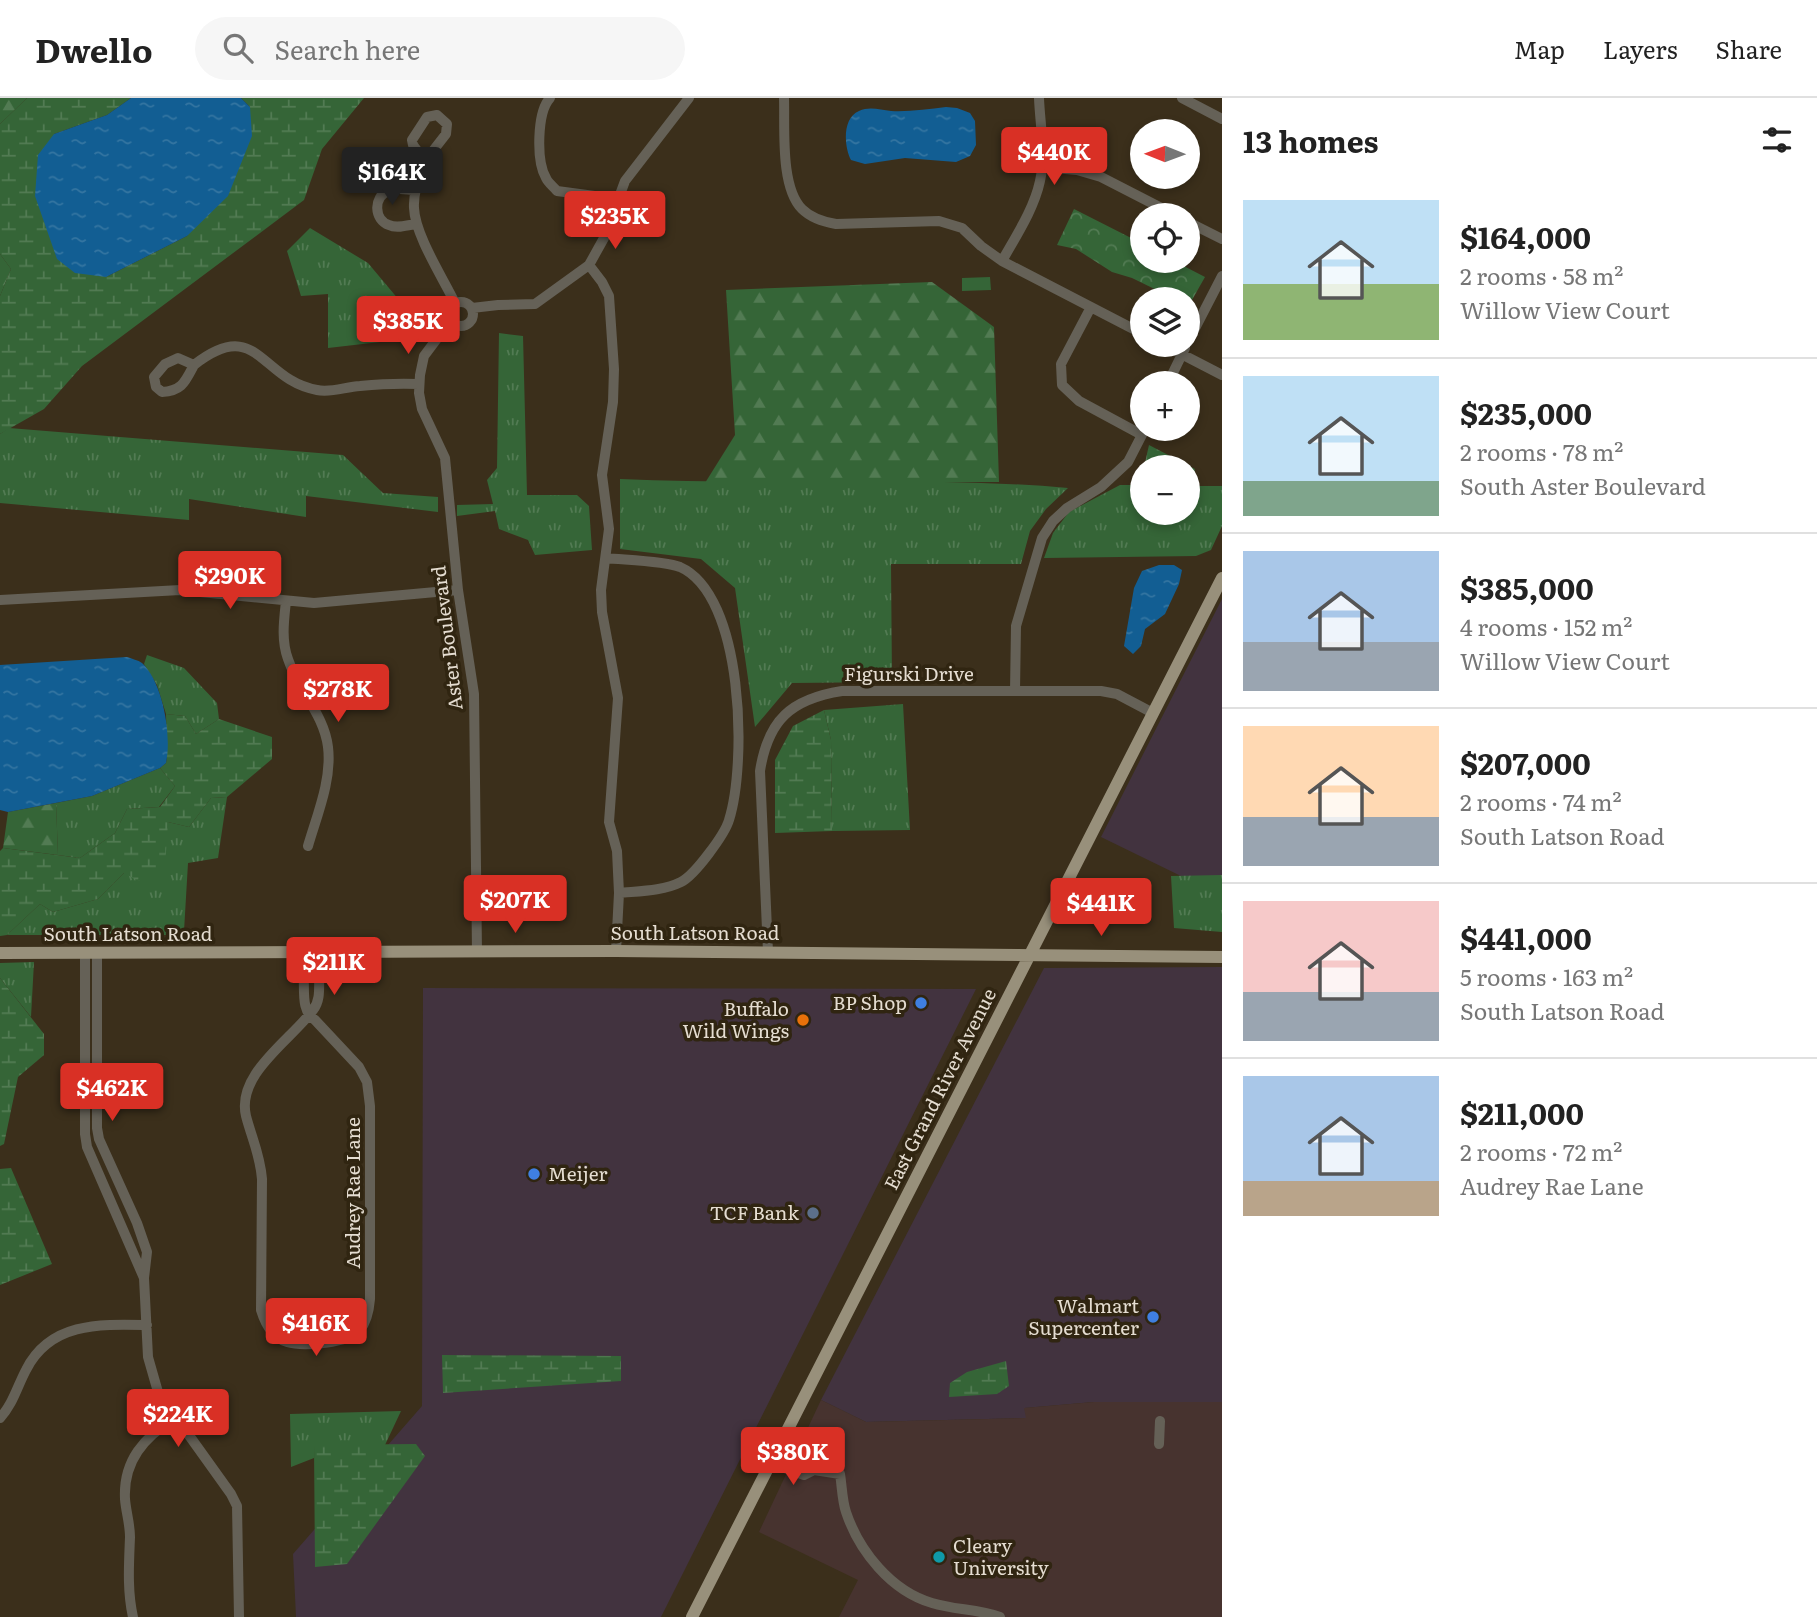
<!DOCTYPE html>
<html lang="en">
<head>
<meta charset="utf-8">
<style>
	body { margin:0; font-family:Literata,serif; background:#f6f6f6; color:#222; height:100vh; display:flex; flex-direction:column; font-size:26px; white-space:nowrap }
	* { box-sizing:border-box; margin:0 }
	p { font-size:23px; color:#767676 }
	.icon { flex:none; width:38px; height:38px; fill:none; stroke:currentColor; stroke-width:2; stroke-linecap:round; stroke-linejoin:round }
	.map { position:relative; flex:1; overflow:hidden }
	.panel { display:flex; flex-direction:column; background:#fff; width:595px }
	.panel>* { flex:none }
	.needle { width:46px; rotate:271deg }
	.buttons { position:absolute; left:1130px; top:21px; display:grid; gap:14px }
	.buttons a { display:grid; place-items:center; width:70px; height:70px; border-radius:50%; background:#fff; box-shadow:0 4px 10px #0003; font-size:35px }
	.price { position:absolute; translate:-50% -60px; padding:0 16px; border-radius:7px; background:#d93025; color:#fff; font-size:23px; line-height:46px; filter:drop-shadow(0 2px 4px #0008) }
	.price::after { content:''; position:absolute; left:50%; top:42px; width:21px; height:16px; margin-left:-10px; background:inherit; clip-path:polygon(0 0,100% 0,50% 100%) }
	.price.selected { background:#222; color:#fff }
	ul { padding:0; list-style:none }
	li { display:flex; align-items:center; gap:21px; height:175px; padding:0 21px }
	li+li { border-top:2px solid #e0e0e0 }
	li span { display:grid; place-items:center; flex:none; width:196px; height:140px; border-radius:0px; color:#555 }
	li>.icon { margin-inline-start:auto }
	span .icon { width:84px; height:84px; fill:#fffc; stroke-width:1 }
	li b { font-size:30px }
	h2 { display:flex; justify-content:space-between; align-items:center; height:84px; padding:0 21px; font-size:30px }
	header { display:flex; align-items:center; gap:42px; box-sizing:border-box; height:98px; padding:0 35px; background:#fff; border-bottom:2px solid #e0e0e0 }
	header strong { font-size:33px }
	nav { display:flex; gap:38px; margin-inline-start:auto; font-size:24px }
	.search { width:490px; height:63px; background:#f6f6f6; display:flex; align-items:center; gap:18px; box-sizing:border-box; padding:0 24px; border-radius:38px; color:#767676; font-size:26px }
	main { display:flex; flex:1; min-height:0 }
	.map>svg:first-child { display:block }
	.commercial { fill:#42333f }
	.education { fill:#47332f }
	.grass { fill:url(#grass-tufts) }
	.forest { fill:url(#forest-firs) }
	.wetland { fill:url(#wetland-marsh) }
	.park { fill:url(#park-crowns) }
	.pitch { fill:#356537 }
	.water { fill:url(#water-ripples) }
	.lines { fill:none; stroke-linecap:round; stroke-linejoin:round }
	.minor { stroke:#656157; stroke-width:10 }
	.major { stroke:#98907b; stroke-width:12 }
	.shop-dot { fill:#3f7fe0; stroke:#302511; stroke-width:2.5 }
	.food-dot { fill:#e8710a; stroke:#302511; stroke-width:2.5 }
	.service-dot { fill:#5c6f8a; stroke:#302511; stroke-width:2.5 }
	.culture-dot { fill:#0f9aa8; stroke:#302511; stroke-width:2.5 }
	.labels { text-anchor:middle; stroke-width:7; stroke-linejoin:round; paint-order:stroke }
	.street-label { font-size:19px; fill:#e5ddd1; stroke:#302511 }
	.poi-label { font-size:19px; fill:#e5ddd1; stroke:#302511; text-anchor:end }
</style>
</head>
<body>
<header>
<strong>Dwello</strong>
<div class="search"><svg class="icon" aria-label="search" viewBox="0 0 24 24"><circle cx="10" cy="10" r="6"/><path d="M15 15l6 6"/></svg>Search here</div>
<nav><a>Map</a><a>Layers</a><a>Share</a></nav>
</header>
<main>
<div class="map">
<svg width="1222" height="1519" viewBox="0 0 1222 1519">
	<defs>
		<pattern id="grass-tufts" width="24" height="20" patternUnits="userSpaceOnUse" patternTransform="scale(1.75)"><rect width="24" height="20" fill="#356537"/><path d="M3 7l-1-3M5 7V3M7 7l1-3M15 17l-1-3M17 17v-4M19 17l1-3" fill="none" stroke="#527b53"/></pattern>
		<pattern id="forest-firs" width="22" height="20" patternUnits="userSpaceOnUse" patternTransform="scale(1.75)"><rect width="22" height="20" fill="#356537"/><path d="M5 1l3.5 6h-7zM16 11l3.5 6h-7z" fill="#527b53"/></pattern>
		<pattern id="wetland-marsh" width="20" height="14" patternUnits="userSpaceOnUse" patternTransform="scale(1.75)"><rect width="20" height="14" fill="#356537"/><path d="M1 5h8M5 5V1M11 12h8M15 12V8" fill="none" stroke="#527b53"/></pattern>
		<pattern id="park-crowns" width="20" height="18" patternUnits="userSpaceOnUse" patternTransform="scale(1.75)"><rect width="20" height="18" fill="#356537"/><path d="M2 6a3 3 0 1 1 6 0M12 15a3 3 0 1 1 6 0" fill="none" stroke="#527b53"/></pattern>
		<pattern id="water-ripples" width="26" height="14" patternUnits="userSpaceOnUse" patternTransform="scale(1.75)"><rect width="26" height="14" fill="#125e93"/><path d="M2 4q2-2 4 0t4 0M15 11q2-2 4 0t4 0" fill="none" stroke="#3475a1"/></pattern>
	</defs>
	<rect width="100%" height="100%" fill="#3b2f1b"/>
	<path class="commercial" d="M1222,501V778L1183,779L1101,739Z
		M1222,869V1304H1094L1025,1310L1027,1320L866,1324L821,1302L1044,870Z
		M423,890L976,891L661,1519H296L293,1456L422,1308Z"/>
	<path class="education" d="M821,1302L866,1324L1026,1320L1024,1310L1094,1304H1222V1519H839L858,1482L759,1434Z"/>
	<path class="grass" d="M310,130L368,165L420,227L406,241L328,250V196L301,198L287,153Z
		M499,235L523,238L527,397H577L589,408L592,452L535,457L528,442L499,431L495,413L457,418V407L493,406L487,382L497,370Z
		M9,330L343,357L383,395L438,399V414L306,398V419L189,401V422L0,405V336Z
		M620,381C769,388 919,377 1068,390L1046,411L1030,433L1021,466H891L892,584L792,585L755,629L735,490L701,461L620,451Z
		M1120,387H1143V415H1188V388H1222V428L1211,452L1196,458L1044,460L1053,435L1069,414Z
		M147,557L184,570L217,605L219,621L196,636L185,618L166,616L157,587L144,566Z
		M903,606L910,732L832,733L831,642L824,612Z
		M160,670L175,688L159,709L127,711L115,735L80,760L58,757L56,705L92,698Z
		M227,699L218,760L188,765L184,833L169,837H7L40,806L53,814L98,801L124,775L168,724L189,729L211,700Z
		M1222,777V834L1174,830L1171,778Z
		M34,864L31,919L0,880V865Z
		M401,1313L385,1347H314V1360L291,1369L290,1316Z"/>
	<path class="forest" d="M0,0H27L0,26Z
		M0,156L11,171L0,198Z
		M932,184L994,229L999,384L705,385L735,337L726,192Z
		M56,705L58,757L3,750L8,714Z"/>
	<path class="wetland" d="M27,0H131L107,17L54,36L106,179L187,138L250,9L241,0H364L322,51L304,102L82,268L44,311L0,336V198L11,171L0,156V26Z
		M1149,347L1195,371L1193,380H1188V369H1144Z
		M824,612L831,642L832,733L775,735V662L793,628Z
		M166,616L185,618L196,636L219,621L272,639V661L227,699L211,700L189,729L168,724L165,768L138,783L124,775L98,801L53,814L40,806L7,837L0,838V753L3,750L80,760L115,735L127,711L160,709L175,688L160,670L166,665L167,659Z
		M0,880L44,936V957L18,979L4,1046L0,1048Z
		M11,1070L52,1166L0,1187V1071Z
		M442,1257L621,1258V1283L443,1295Z
		M1006,1263L1009,1288L997,1296L949,1299L950,1285L967,1274Z
		M416,1346L425,1358L347,1466L315,1469L314,1347Z"/>
	<path class="park" d="M1074,111L1143,146V163H1174L1205,179L1188,209V201H1175L1132,180L1112,174L1076,151L1057,147Z"/>
	<path class="pitch" d="M990,179L991,192L962,193V180Z"/>
	<path class="water" d="M131,0H241L250,9L252,38L228,98L187,138L106,179L75,175L57,161L35,98L38,57L54,36L107,17Z
		M946,9L957,10L970,15L975,23L976,47L970,58L956,64L905,60L865,66L851,62C844,49 842,20 859,13C870,8 880,12 891,13C909,14 928,11 946,9Z
		M1159,467H1174L1182,472L1179,486L1165,516L1145,531L1141,548L1133,556L1124,548L1134,490L1142,473Z
		M127,559C132,561 138,562 142,565C163,584 172,638 166,665L160,670L92,698L8,714L0,712V567Z"/>
	<g class="lines">
		<path class="minor" d="M550,0C537,14 536,63 546,80C548,85 554,89 557,93L617,101
			M784,0C785,30 780,89 802,111C811,120 824,124 836,126L939,123L962,130L981,148L1002,163L1143,236
			M1182,0L1222,21
			M425,63L446,36L447,26L437,17L427,19L412,42L413,47L425,63C420,78 413,94 414,110C415,137 443,180 455,205
			M1042,69L1077,72L1101,79L1175,117
			M415,92C407,92 396,89 388,93C373,99 374,122 389,127C397,131 407,127 416,126
			M1188,124L1222,141
			M1002,163C1016,138 1034,111 1040,83C1046,57 1040,26 1039,0
			M589,167L602,184L609,198L614,271L613,304L602,377L609,431L601,492L602,514L618,600L609,724L617,753L619,795L616,853
			M449 216a12 12 0 1 1 24 0a12 12 0 1 1-24 0Z
			M1091,209L1061,266L1062,287L1079,303L1142,337
			M472,210L498,207L535,206L589,167L604,140L625,83L689,0
			M451,222L424,258L420,277L419,295L422,311L445,360L458,492L474,596L477,854
			M1188,244L1222,178
			M1164,247L1222,277
			M194,267C185,284 182,293 162,294L156,289L154,279L165,266L178,260L194,267C258,217 260,282 317,292C331,295 345,289 360,288C380,286 399,285 419,286
			M1168,285L1185,250
			M606,460C625,462 665,463 680,469C744,497 747,665 729,722C725,736 695,777 681,784C663,793 639,793 619,795
			M0,502L180,492L314,505L458,492
			M286,503C284,522 281,542 288,561C298,592 324,616 328,649C332,682 317,717 308,748
			M1015,593L1016,528L1042,440L1053,423L1067,410L1101,389L1128,364L1145,331
			M768,854L760,673C768,622 791,601 842,593H1101L1117,596L1153,615
			M298,855C311,876 295,909 315,922L359,969L367,984L370,1008V1201C369,1213 367,1223 360,1232C349,1245 303,1249 287,1244C273,1240 265,1225 261,1212L262,1081C260,1056 252,1041 246,1018C236,976 291,942 313,912C326,896 312,871 326,855
			M85,856V1036L87,1049L144,1180
			M97,856V1030L99,1041L137,1125L147,1154L144,1180L148,1259L158,1294L231,1396L237,1408L239,1519
			M0,1320C13,1306 17,1289 26,1272C50,1224 100,1226 147,1227
			M1159,1346L1160,1323
			M777,1352L807,1364L814,1372
			M771,1365L804,1377L814,1372L840,1376C842,1388 842,1402 846,1414C859,1453 891,1493 932,1505C955,1512 978,1511 1000,1519
			M133,1519C127,1493 129,1465 130,1439C130,1426 126,1414 125,1401C123,1363 144,1339 175,1320"/>
		<path class="major" d="M0,855L616,853L1222,859
			M692,1519L1222,480"/>
	</g>
	<g class="shop-dot">
		<circle cx="921" cy="905" r="7"/>
		<circle cx="534" cy="1076" r="7"/>
		<circle cx="1153" cy="1219" r="7"/>
	</g>
	<circle class="food-dot" cx="803" cy="922" r="7"/>
	<circle class="service-dot" cx="813" cy="1115" r="7"/>
	<circle class="culture-dot" cx="939" cy="1459" r="7"/>
	<g class="labels">
		<g class="street-label">
			<text transform="translate(447 540) rotate(-97)" y="7">Aster Boulevard</text>
			<text x="909" y="583">Figurski Drive</text>
			<text x="695" y="842">South Latson Road</text>
			<text x="128" y="843">South Latson Road</text>
			<text transform="translate(940 991) rotate(-63)" y="7">East Grand River Avenue</text>
			<text transform="translate(353 1095) rotate(-90)" y="7">Audrey Rae Lane</text>
		</g>
		<g class="poi-label">
			<text x="907" y="912">BP Shop</text>
			<text x="789" y="918">Buffalo<tspan x="789" dy="22">Wild Wings</tspan></text>
			<text x="548" y="1083" text-anchor="start">Meijer</text>
			<text x="799" y="1122">TCF Bank</text>
			<text x="1139" y="1215">Walmart<tspan x="1139" dy="22">Supercenter</tspan></text>
			<text x="953" y="1455" text-anchor="start">Cleary<tspan x="953" dy="22">University</tspan></text>
		</g>
	</g>
</svg>
<div class="buttons">
<a><svg class="needle" viewBox="-14 -14 28 28"><path d="M0-13l5 13h-10z" fill="#e53935"/><path d="M0 13l5-13h-10z" fill="#767676"/></svg></a>
<a><svg class="icon" aria-label="locate" viewBox="0 0 24 24"><circle cx="12" cy="12" r="6"/><path d="M12 2v4M12 18v4M2 12h4M18 12h4"/></svg></a>
<a><svg class="icon" aria-label="layers" viewBox="0 0 24 24"><path d="M12 4l9 5-9 5-9-5zM3 14l9 5 9-5"/></svg></a>
<a>+</a>
<a>−</a>
</div>
<b class="price" style="left:1054px;top:89px">$440K</b>
<b class="price selected" style="left:392px;top:109px">$164K</b>
<b class="price" style="left:615px;top:153px">$235K</b>
<b class="price" style="left:408px;top:258px">$385K</b>
<b class="price" style="left:230px;top:513px">$290K</b>
<b class="price" style="left:338px;top:626px">$278K</b>
<b class="price" style="left:515px;top:837px">$207K</b>
<b class="price" style="left:1101px;top:840px">$441K</b>
<b class="price" style="left:334px;top:899px">$211K</b>
<b class="price" style="left:112px;top:1025px">$462K</b>
<b class="price" style="left:316px;top:1260px">$416K</b>
<b class="price" style="left:178px;top:1351px">$224K</b>
<b class="price" style="left:793px;top:1389px">$380K</b>
</div>
<section class="panel">
<h2>13 homes<svg class="icon" aria-label="filters" viewBox="0 0 24 24"><path d="M4 7h16M4 17h16"/><circle cx="9" cy="7" r="2"/><circle cx="15" cy="17" r="2"/></svg></h2>
<ul>
<li><span style="background:linear-gradient(#bfe0f5 60%,#8fb573 0)"><svg class="icon" aria-label="home" viewBox="0 0 24 24"><path d="M3 11l9-7 9 7M6 9v11h12V9"/></svg></span><div><b>$164,000</b><p>2 rooms · 58 m²</p><p>Willow View Court</p></div></li>
<li><span style="background:linear-gradient(#bfe0f5 75%,#7fa58c 0)"><svg class="icon" aria-label="home" viewBox="0 0 24 24"><path d="M3 11l9-7 9 7M6 9v11h12V9"/></svg></span><div><b>$235,000</b><p>2 rooms · 78 m²</p><p>South Aster Boulevard</p></div></li>
<li><span style="background:linear-gradient(#a9c7e8 65%,#9aa5b1 0)"><svg class="icon" aria-label="home" viewBox="0 0 24 24"><path d="M3 11l9-7 9 7M6 9v11h12V9"/></svg></span><div><b>$385,000</b><p>4 rooms · 152 m²</p><p>Willow View Court</p></div></li>
<li><span style="background:linear-gradient(#ffd9b3 65%,#9aa5b1 0)"><svg class="icon" aria-label="home" viewBox="0 0 24 24"><path d="M3 11l9-7 9 7M6 9v11h12V9"/></svg></span><div><b>$207,000</b><p>2 rooms · 74 m²</p><p>South Latson Road</p></div></li>
<li><span style="background:linear-gradient(#f6c9c9 65%,#9aa5b1 0)"><svg class="icon" aria-label="home" viewBox="0 0 24 24"><path d="M3 11l9-7 9 7M6 9v11h12V9"/></svg></span><div><b>$441,000</b><p>5 rooms · 163 m²</p><p>South Latson Road</p></div></li>
<li><span style="background:linear-gradient(#a9c7e8 75%,#b9a48a 0)"><svg class="icon" aria-label="home" viewBox="0 0 24 24"><path d="M3 11l9-7 9 7M6 9v11h12V9"/></svg></span><div><b>$211,000</b><p>2 rooms · 72 m²</p><p>Audrey Rae Lane</p></div></li>
</ul>
</section>
</main>
</body>
</html>
